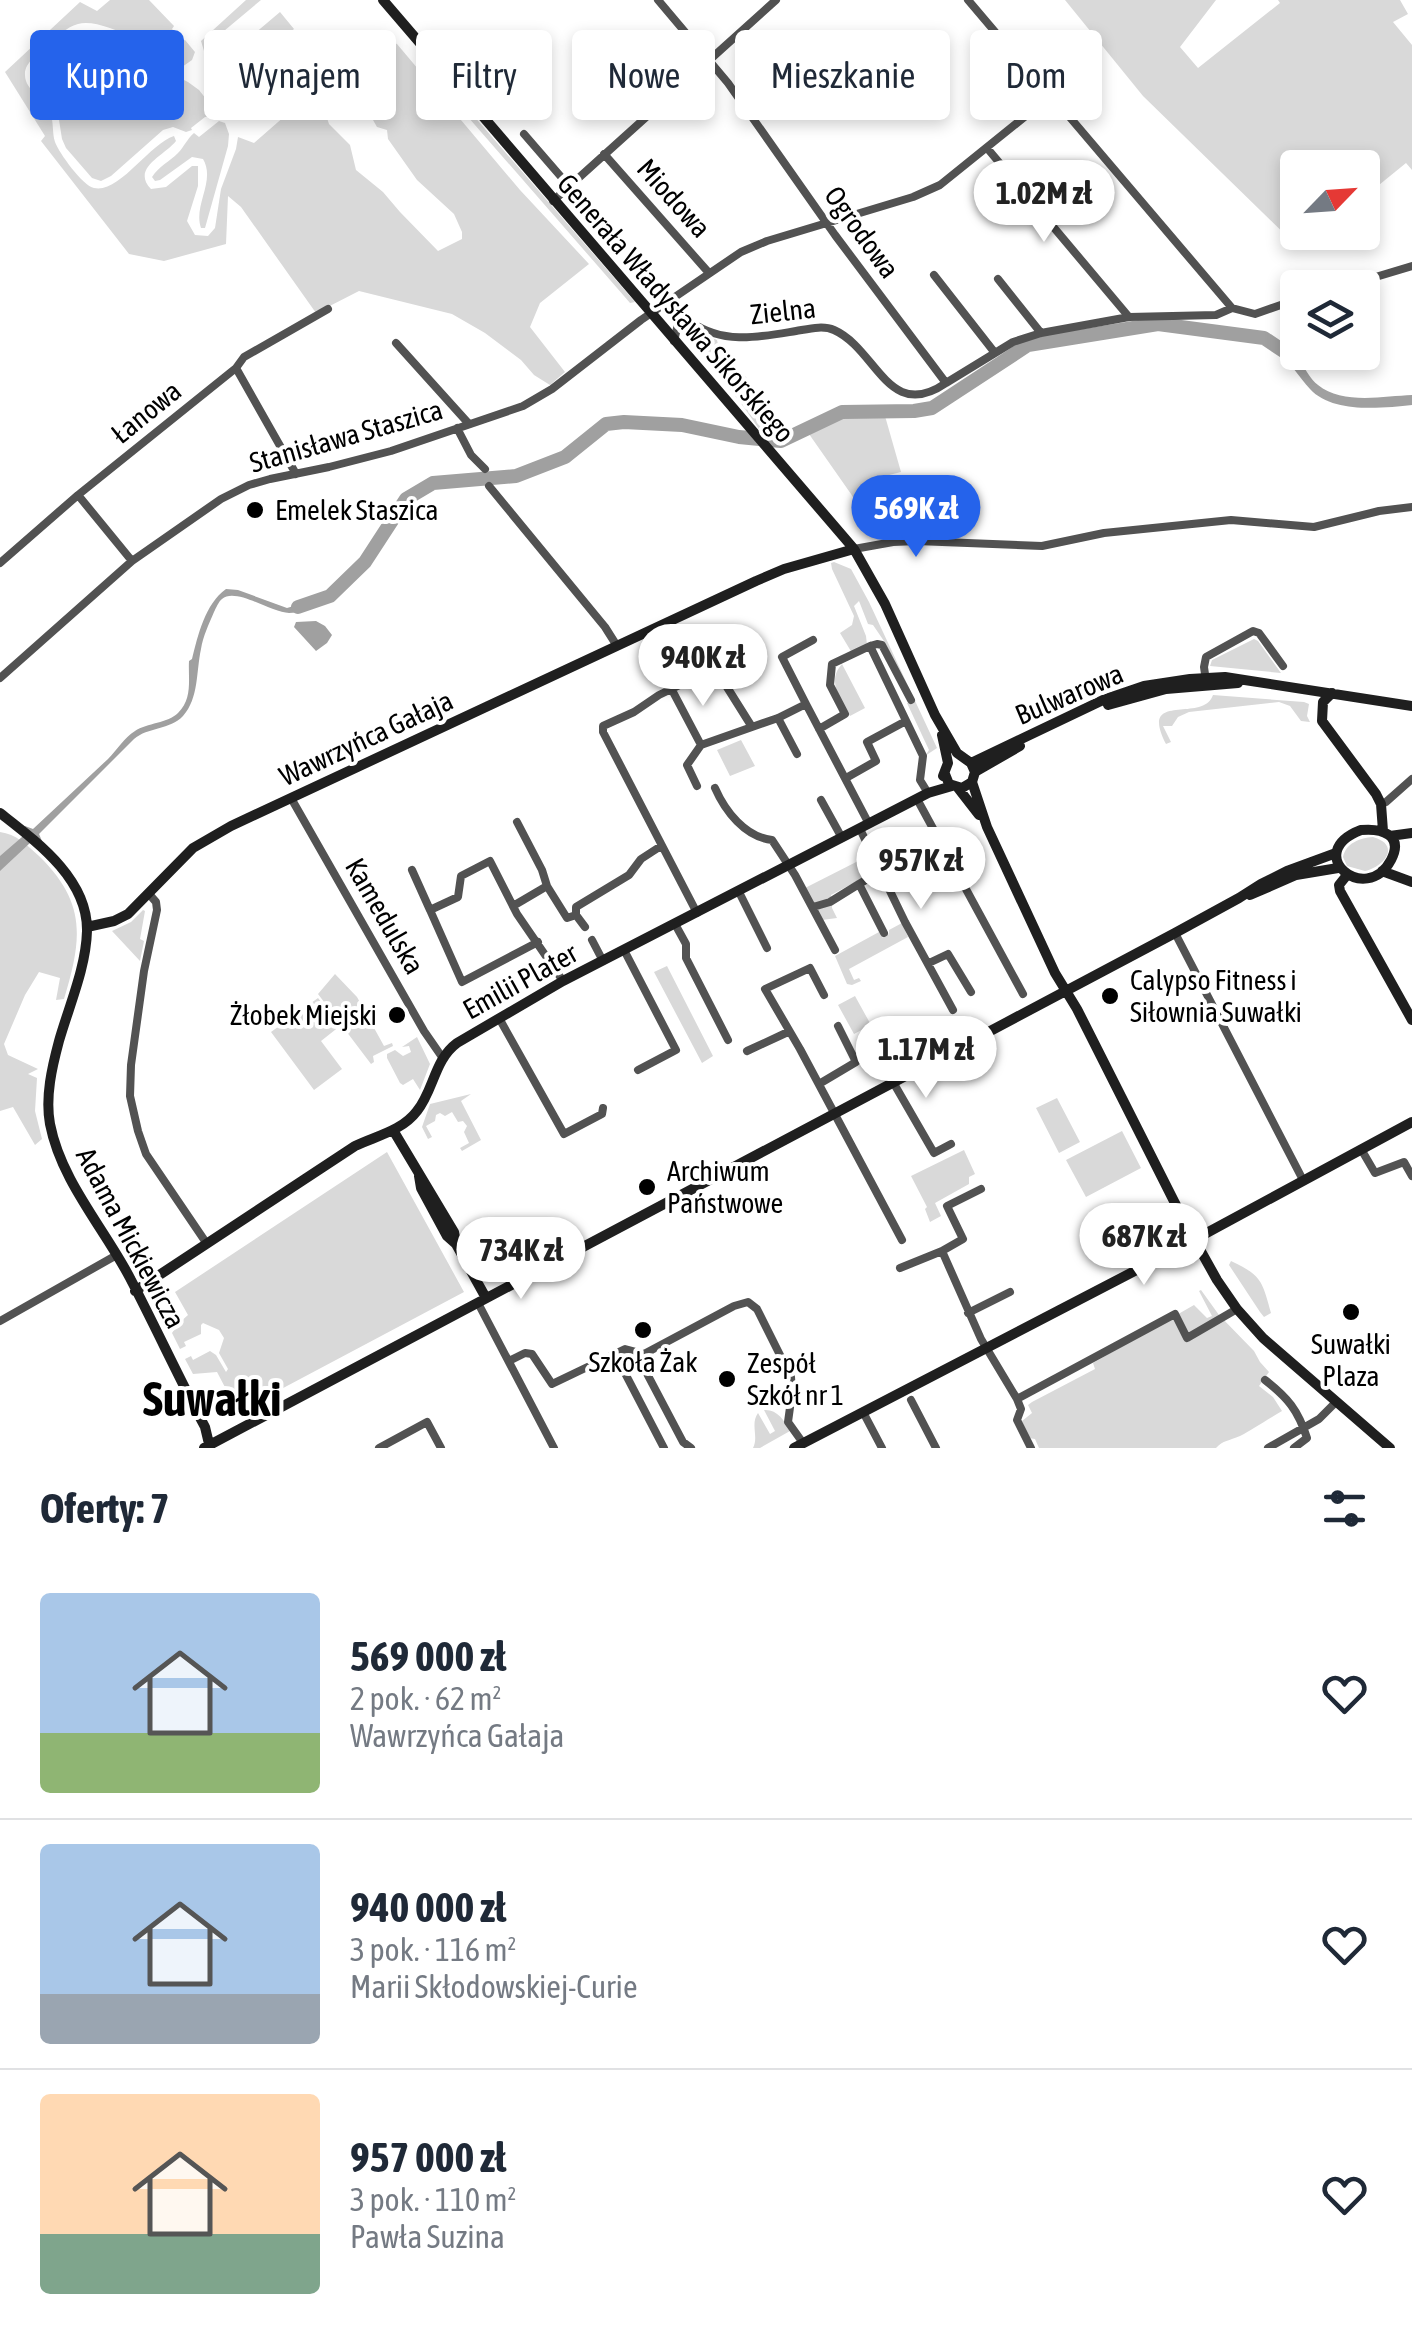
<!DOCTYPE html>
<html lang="pl">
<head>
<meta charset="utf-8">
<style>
	body { margin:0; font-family:"Asap Condensed",sans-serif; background:#f6f6f7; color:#1f2937; height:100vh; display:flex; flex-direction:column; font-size:38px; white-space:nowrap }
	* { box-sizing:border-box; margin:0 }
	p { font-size:32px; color:#747a83 }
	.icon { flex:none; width:55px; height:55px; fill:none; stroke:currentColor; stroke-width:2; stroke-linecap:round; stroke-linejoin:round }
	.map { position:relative; height:1448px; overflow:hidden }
	.side { display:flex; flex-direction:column; background:#fff; flex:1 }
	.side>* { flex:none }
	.top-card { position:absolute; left:30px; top:30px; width:1352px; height:90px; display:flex; gap:20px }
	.needle { width:65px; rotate:65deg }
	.controls { position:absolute; left:1280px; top:150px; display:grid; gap:20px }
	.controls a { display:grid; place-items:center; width:100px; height:100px; border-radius:10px; background:#fff; box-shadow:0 5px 15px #0003; font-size:50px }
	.price { position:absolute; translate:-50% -85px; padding:0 22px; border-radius:35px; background:#fff; color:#222; font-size:32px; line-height:65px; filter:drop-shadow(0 2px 5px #0008) }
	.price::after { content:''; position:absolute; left:50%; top:60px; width:30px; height:22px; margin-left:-15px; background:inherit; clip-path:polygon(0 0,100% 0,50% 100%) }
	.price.selected { background:#2563eb; color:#fff }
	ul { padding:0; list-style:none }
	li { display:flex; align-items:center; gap:30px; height:250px; padding:0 40px }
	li+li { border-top:2px solid #e0e1e3 }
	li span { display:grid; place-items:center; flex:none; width:280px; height:200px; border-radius:10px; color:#555 }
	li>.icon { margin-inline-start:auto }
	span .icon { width:120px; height:120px; fill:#fffc; stroke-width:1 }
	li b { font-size:42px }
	h2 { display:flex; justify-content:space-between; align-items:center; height:120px; padding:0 40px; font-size:42px }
	.chip { padding:0 35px; border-radius:10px; background:#fff; box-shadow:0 5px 15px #0003; font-size:35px; line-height:90px }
	.chip.selected { background:#2563eb; color:#fff }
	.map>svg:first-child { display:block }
	.green { fill:#d9d9d9 }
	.water { fill:#a0a0a0 }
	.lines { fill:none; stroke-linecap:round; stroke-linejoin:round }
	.river { stroke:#a0a0a0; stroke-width:14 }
	.street { stroke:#525252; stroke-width:8 }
	.secondary { stroke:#1f1f1f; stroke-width:10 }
	.poi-dot { fill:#000; stroke:#fff; stroke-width:4 }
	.labels { text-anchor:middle; stroke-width:8; stroke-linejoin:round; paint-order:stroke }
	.street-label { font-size:28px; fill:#000; stroke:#fff }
	.poi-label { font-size:28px; fill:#000; stroke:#fff; text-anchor:start }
	.town-label { font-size:48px; font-weight:bold; fill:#000; stroke:#fff }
</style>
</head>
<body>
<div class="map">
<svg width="1412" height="1448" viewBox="0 0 1412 1448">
	<rect width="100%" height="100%" fill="#fff"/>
	<path class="green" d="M110,0H149L174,26L172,29L183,41L185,40L195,52L192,60L182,67C161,52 104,17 78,24C66,27 56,38 47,46C39,53 24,63 25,75C25,91 45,98 50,112C54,122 52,133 55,142C59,153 83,186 94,188C119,194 149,144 174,136L176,141C164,156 131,168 151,189L166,187L192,166H198V186L187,221L195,235L208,236L215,228L221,189L236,149L238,137L254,143L317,88L329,124L350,145L356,170L383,192L400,212L438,251L462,239V232L454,214L417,180L388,139L387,130L377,127L373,120L378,111L372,103H367L364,100L365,89L359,87L341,67L374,39L390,44L392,42L397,44L520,190L589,264L540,303L530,327L565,372L550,385L534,375L521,360L485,333L452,314L359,291L316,313L241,207L228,196L226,244L164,261L129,254L41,141L45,136L5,72L80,2L97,11Z
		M246,0H261L212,41L232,66L213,81L201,41Z
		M1065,0H1216L1180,47L1198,68L1280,3L1278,0H1400L1408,14L1393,22L1412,45V170L1406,163L1363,198L1362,168H1298V232L1318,233L1299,248L1143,96Z
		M280,12L294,29L260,58L236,63L229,55Z
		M80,35L95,36L188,82L199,90L214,109L217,112L215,117H205L191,128L192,130L186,132L173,127L163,130L111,176L101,181L92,178L66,148L62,139L57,107L38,84L33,75C43,56 62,45 80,35Z
		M428,69L441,78L635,302L630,303L624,296L428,71Z
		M233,73L240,74C250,84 269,101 271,113L268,114L262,109L254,116L250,112L244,117L224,89L226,78Z
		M219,121L225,123L229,134L228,146L205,228H201C193,205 216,181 203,159L192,157L160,180L155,181L152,177C159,166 169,162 178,153C184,147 187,139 194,133L199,137Z
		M707,336L717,340L719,349H729L733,364L748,379L790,432L784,436L771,438L761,432L743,406L697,347Z
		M839,416H885L901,472L873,479L871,482V495L891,537L879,539L851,494L809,434Z
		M834,562L851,569L869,602L937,748L925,756L929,750L907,703L913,700L886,644L873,625L868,624L859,601L854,606L866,636L867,645L852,653L840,633L852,625L854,616L832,569L831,563Z
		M1254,639L1258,641L1281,673L1210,666L1212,660Z
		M842,664L865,708L850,716C841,698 826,682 842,664Z
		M1213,695L1304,702L1309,704L1307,716L1310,722L1301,721L1290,706L1279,702L1189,712L1178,717L1172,726H1163L1171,742L1166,744C1138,690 1203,724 1213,695Z
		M741,740L755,766L730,776L717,750Z
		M0,832C16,834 27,845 39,856C87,903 82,939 64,999L56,1000L60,978L39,972L25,995L4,1044L8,1055L38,1069L28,1074L37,1078L35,1111L42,1139L35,1145L13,1107L0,1111Z
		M1373,837C1401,845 1385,866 1365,871L1347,866L1343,857C1346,843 1360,838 1373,837Z
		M868,856L876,871L831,895L832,908L837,918L822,920L805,888Z
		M143,910L145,911L140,939L144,941L140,961L112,931L131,922Z
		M902,923L908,937L849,969L854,980L859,978L861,981L852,985L847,984L835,956L879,932L883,938L889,934V930Z
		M667,966L713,1056L702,1063L654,972Z
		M335,974L357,997L384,1046L392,1043L393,1046L373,1056L374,1062L371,1064L318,994Z
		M855,996L871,1025L854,1034L838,1005Z
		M318,998L340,1026L321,1041L342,1069L314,1090L271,1032Z
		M417,1037L430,1064L420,1090L413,1079L403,1085L400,1083L387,1058V1054L395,1050L403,1056L411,1052L409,1046L402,1047Z
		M471,1094L461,1101L481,1140L462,1151L460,1148L469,1143L464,1132L467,1126L463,1121L458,1122L452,1112L445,1116L440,1113L436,1115L435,1121L426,1126L432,1137L428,1139L422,1127L430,1104Z
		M1057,1098L1080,1142L1059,1153L1036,1108Z
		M1122,1131L1141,1168L1086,1197L1066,1160Z
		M964,1150L975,1174L969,1177V1184L935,1203L941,1216L930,1222L925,1209L927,1207L911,1176Z
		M387,1152L464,1292L238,1412L217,1372L193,1374L185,1359L191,1356L193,1360L210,1351L216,1355L226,1372L228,1369L219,1353L224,1338L219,1330L203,1323L201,1325V1334L184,1342L186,1346L180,1349L172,1333L178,1324L188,1315L175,1292Z
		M1231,1261C1261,1275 1262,1280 1271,1313L1264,1317L1260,1312L1229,1265Z
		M1201,1290L1219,1315L1254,1351L1260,1362L1269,1372L1259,1386L1273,1397L1282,1411C1268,1419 1252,1430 1240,1436C1229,1441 1223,1440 1216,1448H1039L1035,1439L1029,1438L1022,1421L1032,1413L1028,1405L1032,1402L1095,1369L1093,1363L1194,1305L1207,1318L1212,1316L1199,1291Z
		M764,1410C777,1409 784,1420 790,1431L760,1448H753C759,1437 750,1424 758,1413L770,1434L775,1431Z"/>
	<path class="water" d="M1282,345C1302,353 1303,373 1318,385C1342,405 1384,396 1412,395V405C1382,408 1333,414 1310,389C1299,377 1291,363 1278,352Z
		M226,589L238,590L287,608L314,600L319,603C310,607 299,613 289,613C272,613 236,587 222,599C219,601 216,608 214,612C209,624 203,636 201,649C196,672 199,698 183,716C170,730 148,727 134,739L39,834L42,841L30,843L0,871V856L22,837L25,826L33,829C58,806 83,782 108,759C117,750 124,738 135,731C147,723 168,723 178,713C193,698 188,679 189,661L192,659C198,635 205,604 226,589Z
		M316,621L325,626L332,635L327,643L316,651L294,627L296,622Z"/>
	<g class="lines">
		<path class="river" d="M298,607L330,596L365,562L406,499L433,483L516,476L565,457L606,424L624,422L682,425L739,437L781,441L842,412L914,411L932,408L1028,345L1158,324L1264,338L1291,356"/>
		<path class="street" d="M658,0L728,83L835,235L946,383L1013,342L1041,333L1129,317L1216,315L1232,308L1255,314L1298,299
			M968,0L1041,86L1048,98L1056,101L1232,308
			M524,134L614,238
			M987,148L1129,317
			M604,154L709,273
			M553,201L776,0
			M934,275L995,353
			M998,279L1041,333
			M1339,288L1412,266
			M668,301C675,308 683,316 691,322C724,345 760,337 796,331C808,329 823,325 834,330C877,349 888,423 946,383
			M674,341L678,324L682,321H688
			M396,343L469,424
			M236,368L296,474
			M457,428L471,455L485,469
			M489,486L605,627L617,646
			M78,495L132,561
			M854,549L893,542L917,541L1042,546L1104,533L1231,520L1314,527L1379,511L1412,507
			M0,563L78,495L236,368L244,357L328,309
			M870,646L877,644L882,645L911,700
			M715,668L723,657L751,643
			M0,678L132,561L221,499L249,485L270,479L329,467L391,451L523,406L552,389L641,320L741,252L767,241L913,197L940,185L1048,98
			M1206,681L1204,667L1206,657L1253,631L1259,633L1283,666
			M672,690L701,745
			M806,704L782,657L813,640
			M778,718L797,754
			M819,729L845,714L830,685L832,664L870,646L923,756L920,780L928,793
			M846,778L876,761L867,742L906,721
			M697,786L687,765L701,745L752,727
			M715,788C725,811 745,837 772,840L795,875L835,950
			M291,798L424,1031L442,1057
			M917,799L1023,994
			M821,800L842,838
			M1381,804L1386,802L1412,779
			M517,822L542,870L547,886
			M860,829L905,922L953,1010
			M412,870L430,910
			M859,884L881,871
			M739,892L767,948
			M149,894L156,902L157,910L144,971L131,1065L130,1096L138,1131L146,1154L207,1244
			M513,906L547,886L567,918L576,915V907L629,875L641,859L661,846
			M813,907L830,902L859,884L884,933
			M697,913L603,732V726L634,712L659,695L715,668L752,727L778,718L806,704L869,824
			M576,915L585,927
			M675,924L686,944V958L728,1040
			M1175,933L1303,1180
			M592,940L603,961
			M538,942L462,982L430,910L458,897L461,876L490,861L517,914L563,981
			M624,950L676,1050L638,1070
			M929,963L948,954L971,992
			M824,995L810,968L765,989L800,1049L902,1240
			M499,1018L564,1134L602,1114L603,1108
			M747,1051L788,1032
			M893,1082L934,1153L951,1144
			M819,1084L856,1062L838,1026
			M1361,1149L1375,1173L1404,1162L1412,1176
			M981,1189L947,1206L963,1239L942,1251L981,1339L1017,1399L1021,1409L1017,1420L1031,1448
			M900,1268L942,1251
			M478,1303L554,1448
			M968,1313L1010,1292
			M0,1321L115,1256
			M615,1354L664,1448
			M509,1361L525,1353L532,1354L552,1384L625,1349L644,1354
			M1265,1380C1288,1398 1298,1410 1307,1438L1294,1448
			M1017,1399L1175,1314L1187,1338L1237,1309
			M911,1400L936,1448
			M863,1412L882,1448
			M379,1448L427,1422L441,1448
			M691,1448L683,1442L644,1368V1354L734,1306L748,1302L757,1309L791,1377L792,1393L788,1422L803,1443
			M1268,1448L1319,1419L1336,1402"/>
		<path class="secondary" d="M383,0L854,549L885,604L935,715L957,753L971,763L975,772L972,782L962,788L949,784L945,774
			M1332,693L1323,702L1322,721L1376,794L1381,804L1383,831
			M1108,705L1166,689L1238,683
			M942,735L948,763L943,776
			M971,763L1103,700L1144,686L1190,679L1225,677L1412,706
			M975,772L1020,746
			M972,782L987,827L1055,973L1077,1009L1184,1221L1217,1280L1237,1309L1263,1338L1390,1448
			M958,788L979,815
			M0,813C37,842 88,879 87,931C86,968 69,1006 59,1041C52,1067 45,1097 50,1124C61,1181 104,1228 130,1278C156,1328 179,1378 205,1427L210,1448
			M1361,830C1382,828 1404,835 1391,860C1366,907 1301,853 1361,830Z
			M1390,836L1412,833
			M1382,871L1412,882
			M1347,875L1339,885L1340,891L1412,1020
			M1250,895L1296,875L1338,868
			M87,927L114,921L128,914L193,848L231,826L756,581L784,569L854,549
			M393,1130L454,1232L456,1243
			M419,1176L421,1188L447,1236L456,1244L486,1298
			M135,1291L355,1146C376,1136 402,1131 417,1111C434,1090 434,1060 457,1043L563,981L928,793L952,786
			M204,1448L1175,933L1239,898L1261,884L1287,871L1336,853
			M794,1448L1177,1249L1412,1122"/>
	</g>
	<g class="poi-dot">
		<circle cx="255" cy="510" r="10"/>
		<circle cx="1110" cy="996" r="10"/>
		<circle cx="397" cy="1015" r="10"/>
		<circle cx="647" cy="1187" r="10"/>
		<circle cx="1351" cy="1312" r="10"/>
		<circle cx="643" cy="1330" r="10"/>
		<circle cx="727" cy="1379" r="10"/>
	</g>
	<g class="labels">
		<g class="street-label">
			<text transform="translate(674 198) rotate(48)" y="10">Miodowa</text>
			<text transform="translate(862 232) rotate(54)" y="10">Ogrodowa</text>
			<text transform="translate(676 308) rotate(49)" y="10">Generała Władysława Sikorskiego</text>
			<text transform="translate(783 311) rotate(-6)" y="10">Zielna</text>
			<text transform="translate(146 412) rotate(-39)" y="10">Łanowa</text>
			<text transform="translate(346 436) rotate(-16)" y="10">Stanisława Staszica</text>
			<text transform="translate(1069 694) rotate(-23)" y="10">Bulwarowa</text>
			<text transform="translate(366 738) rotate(-25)" y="10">Wawrzyńca Gałaja</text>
			<text transform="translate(385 916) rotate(60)" y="10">Kamedulska</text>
			<text transform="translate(520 981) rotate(-29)" y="10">Emilii Plater</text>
			<text transform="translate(131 1238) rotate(62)" y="10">Adama Mickiewicza</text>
		</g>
		<g class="poi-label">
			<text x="275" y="520">Emelek Staszica</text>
			<text x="1130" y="990">Calypso Fitness i<tspan x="1130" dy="32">Siłownia Suwałki</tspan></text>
			<text x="377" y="1025" text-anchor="end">Żłobek Miejski</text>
			<text x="667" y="1181">Archiwum<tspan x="667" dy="32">Państwowe</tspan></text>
			<text x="1351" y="1354" text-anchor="middle">Suwałki<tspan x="1351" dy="32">Plaza</tspan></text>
			<text x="643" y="1372" text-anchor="middle">Szkoła Żak</text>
			<text x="747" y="1373">Zespół<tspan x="747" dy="32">Szkół nr 1</tspan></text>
		</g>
		<g class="town-label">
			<text x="212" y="1416">Suwałki</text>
		</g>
	</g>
</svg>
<div class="controls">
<a><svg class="needle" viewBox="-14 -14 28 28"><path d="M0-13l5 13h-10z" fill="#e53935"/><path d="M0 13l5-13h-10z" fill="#747a83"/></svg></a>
<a><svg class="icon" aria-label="layers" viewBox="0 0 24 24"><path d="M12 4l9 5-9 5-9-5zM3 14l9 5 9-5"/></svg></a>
</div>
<b class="price" style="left:1044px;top:245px">1.02M zł</b>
<b class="price selected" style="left:916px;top:560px">569K zł</b>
<b class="price" style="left:703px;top:709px">940K zł</b>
<b class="price" style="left:921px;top:912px">957K zł</b>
<b class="price" style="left:926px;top:1101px">1.17M zł</b>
<b class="price" style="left:1144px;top:1288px">687K zł</b>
<b class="price" style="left:521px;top:1302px">734K zł</b>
<div class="top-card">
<a class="chip selected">Kupno</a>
<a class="chip">Wynajem</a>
<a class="chip">Filtry</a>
<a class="chip">Nowe</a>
<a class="chip">Mieszkanie</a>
<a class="chip">Dom</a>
</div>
</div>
<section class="side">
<h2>Oferty: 7<svg class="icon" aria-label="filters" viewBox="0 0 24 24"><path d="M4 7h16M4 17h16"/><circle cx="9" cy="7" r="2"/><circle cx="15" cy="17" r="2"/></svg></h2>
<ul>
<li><span style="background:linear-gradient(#a9c7e8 70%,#8fb573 0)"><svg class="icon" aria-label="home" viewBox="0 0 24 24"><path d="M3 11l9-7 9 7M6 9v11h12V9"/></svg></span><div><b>569 000 zł</b><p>2 pok. · 62 m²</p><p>Wawrzyńca Gałaja</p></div><svg class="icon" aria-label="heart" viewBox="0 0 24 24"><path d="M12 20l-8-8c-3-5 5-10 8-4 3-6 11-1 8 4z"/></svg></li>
<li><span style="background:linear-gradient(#a9c7e8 75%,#9aa5b1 0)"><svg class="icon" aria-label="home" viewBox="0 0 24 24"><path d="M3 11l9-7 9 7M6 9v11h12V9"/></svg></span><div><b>940 000 zł</b><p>3 pok. · 116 m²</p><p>Marii Skłodowskiej-Curie</p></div><svg class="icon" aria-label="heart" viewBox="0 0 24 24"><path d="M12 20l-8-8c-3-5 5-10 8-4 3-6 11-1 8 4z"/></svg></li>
<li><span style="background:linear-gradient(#ffd9b3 70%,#7fa58c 0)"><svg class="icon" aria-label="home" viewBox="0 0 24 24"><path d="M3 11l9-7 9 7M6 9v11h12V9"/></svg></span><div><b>957 000 zł</b><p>3 pok. · 110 m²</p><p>Pawła Suzina</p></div><svg class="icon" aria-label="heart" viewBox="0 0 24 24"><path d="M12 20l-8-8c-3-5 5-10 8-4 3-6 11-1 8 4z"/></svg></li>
</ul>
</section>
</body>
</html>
